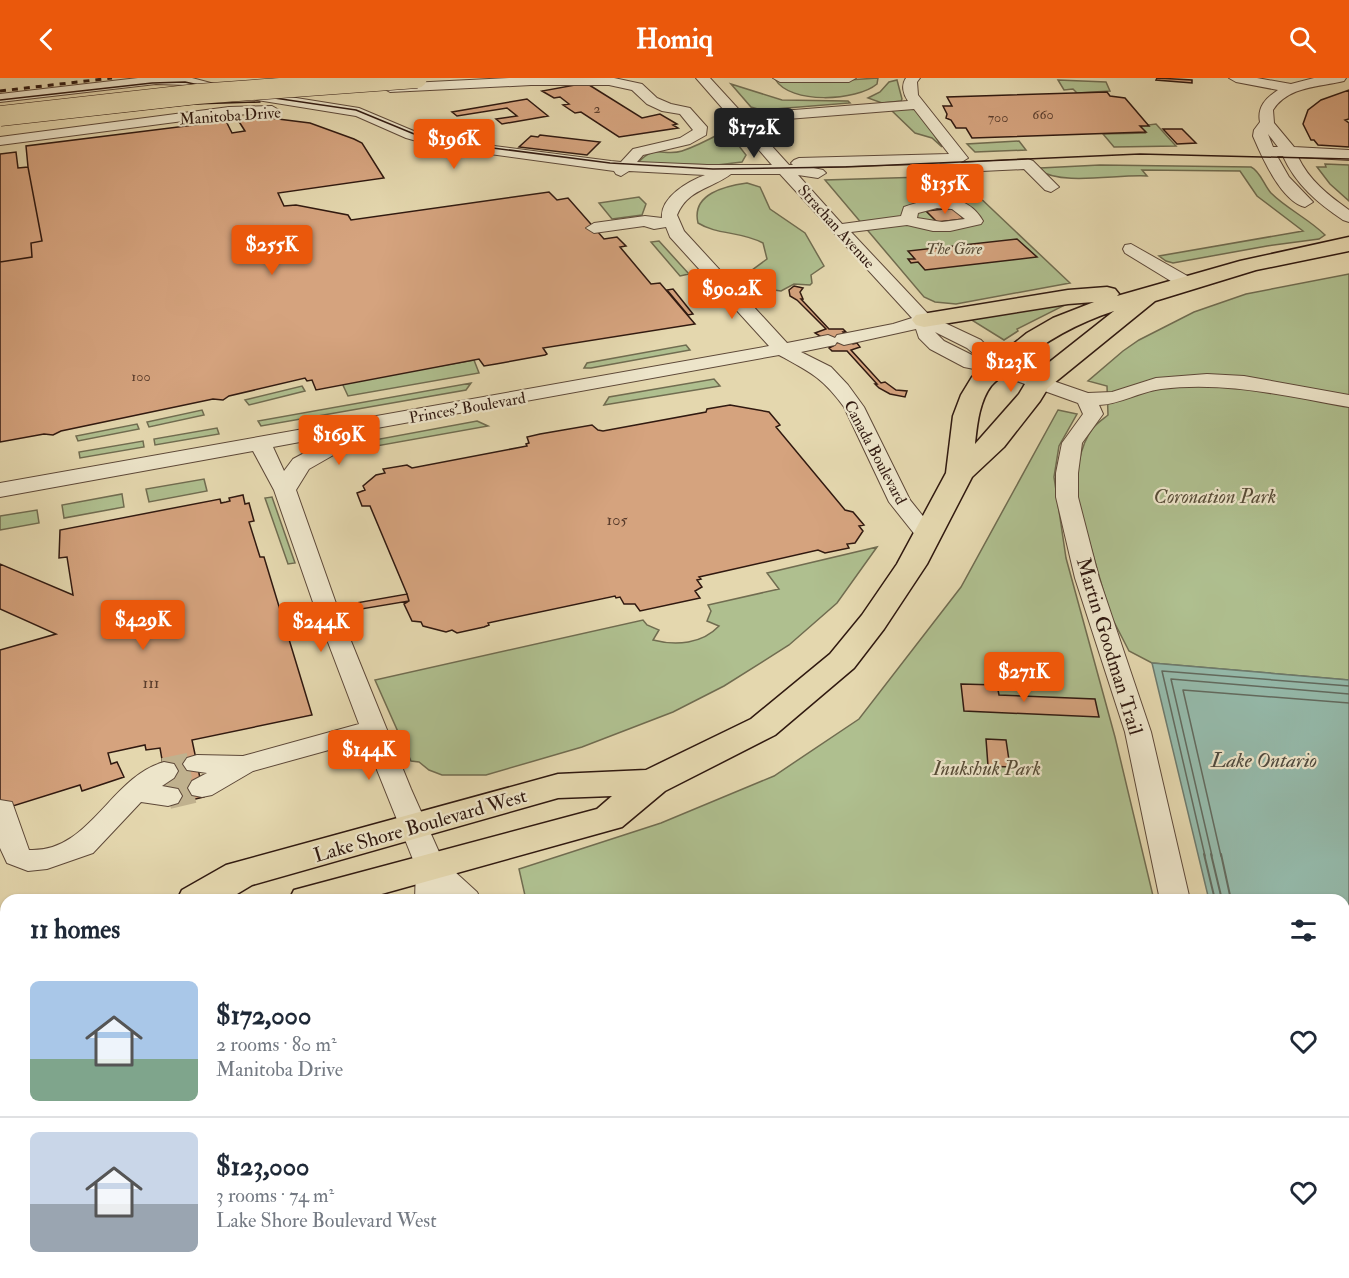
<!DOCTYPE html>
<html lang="en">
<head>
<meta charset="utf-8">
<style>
	body { margin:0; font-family:"IM FELL Double Pica",serif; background:#f6f6f7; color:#1f2937; height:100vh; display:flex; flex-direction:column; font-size:22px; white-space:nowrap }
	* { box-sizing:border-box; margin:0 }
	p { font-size:20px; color:#747a83 }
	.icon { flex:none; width:33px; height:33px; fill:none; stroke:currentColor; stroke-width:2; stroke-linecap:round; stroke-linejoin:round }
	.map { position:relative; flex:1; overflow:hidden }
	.details { position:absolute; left:0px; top:816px; width:1350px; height:384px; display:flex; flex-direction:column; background:#fff; border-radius:18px 18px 0 0; box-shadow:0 2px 4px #0004 }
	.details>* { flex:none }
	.price { position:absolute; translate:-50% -51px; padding:0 14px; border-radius:6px; background:#ea580c; color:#fff; font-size:20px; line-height:39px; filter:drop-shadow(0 2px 3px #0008) }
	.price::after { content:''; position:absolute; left:50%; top:36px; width:18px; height:14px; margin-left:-9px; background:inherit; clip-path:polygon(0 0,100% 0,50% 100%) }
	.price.current { background:#222; color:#fff }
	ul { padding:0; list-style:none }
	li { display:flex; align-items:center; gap:18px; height:150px; padding:0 30px }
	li+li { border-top:2px solid #e0e1e3 }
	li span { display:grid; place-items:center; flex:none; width:168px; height:120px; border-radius:9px; color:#555 }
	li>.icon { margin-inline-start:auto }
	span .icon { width:72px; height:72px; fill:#fffc; stroke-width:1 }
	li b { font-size:26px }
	h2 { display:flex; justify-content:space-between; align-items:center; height:72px; padding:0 30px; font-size:26px }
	header { display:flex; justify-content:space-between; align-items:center; height:78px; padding:0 30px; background:#ea580c; color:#fff; font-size:27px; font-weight:700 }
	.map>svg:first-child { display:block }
	.green { fill:#afbf8f; stroke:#706c50; stroke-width:1.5 }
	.water { fill:#95baab; stroke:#6d7a6d; stroke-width:1.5 }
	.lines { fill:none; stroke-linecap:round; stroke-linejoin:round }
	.shore-far1 { stroke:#626a5e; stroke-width:1.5 }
	.shore { stroke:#626a5e; stroke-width:2 }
	.building { fill:#d5a37e; stroke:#301910; stroke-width:1.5 }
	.minor-tunnel { stroke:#c0b18e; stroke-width:26; stroke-dasharray:26 13; stroke-linecap:butt }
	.minor-casing { stroke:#5d4838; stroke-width:2 }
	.highway-casing { stroke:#301910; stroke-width:3 }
	.minor { fill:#ede5ca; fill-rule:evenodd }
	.highway { fill:#e4d7ae; fill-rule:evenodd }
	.tram { stroke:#301910; stroke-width:1.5 }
	.rail { stroke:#301910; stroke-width:3; stroke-dasharray:6 6; stroke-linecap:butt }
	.highway-bridge-casing { stroke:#301910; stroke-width:21; stroke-linecap:butt }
	.highway-bridge { stroke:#e4d7ae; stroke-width:20 }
	.labels { text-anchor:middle; stroke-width:4.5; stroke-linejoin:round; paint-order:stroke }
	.far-number-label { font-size:14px; fill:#593c2c }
	.far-street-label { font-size:16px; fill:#301910; stroke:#ede5ca }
	.far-park-label { font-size:16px; font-style:italic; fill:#564b36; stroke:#ede5ca }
	.number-label { font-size:16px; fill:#593c2c }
	.park-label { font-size:20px; font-style:italic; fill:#564b36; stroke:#ede5ca }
	.street-label { font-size:20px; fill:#301910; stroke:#ede5ca }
	.water-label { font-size:21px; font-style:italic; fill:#4e493e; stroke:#ede5ca }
</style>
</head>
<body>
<header><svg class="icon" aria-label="back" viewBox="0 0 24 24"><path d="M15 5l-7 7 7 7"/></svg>Homiq<svg class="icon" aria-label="search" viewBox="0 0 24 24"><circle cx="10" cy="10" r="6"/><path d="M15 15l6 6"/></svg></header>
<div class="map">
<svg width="1349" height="1200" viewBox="0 0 1349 1200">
	<rect width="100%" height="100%" fill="#e4d7ae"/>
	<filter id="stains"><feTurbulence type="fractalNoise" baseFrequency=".00333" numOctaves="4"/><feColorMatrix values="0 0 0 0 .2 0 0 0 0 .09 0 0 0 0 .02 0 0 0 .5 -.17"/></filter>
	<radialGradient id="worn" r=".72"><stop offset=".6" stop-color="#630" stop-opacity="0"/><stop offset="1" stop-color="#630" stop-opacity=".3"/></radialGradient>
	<path class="green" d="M878,0L877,6C857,23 790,27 775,1L848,2Z
		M897,2L902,21L901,23L882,25L868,20L880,14L889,4Z
		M1058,2L1106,4L1110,13L1077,15L1073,11L1064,12Z
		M731,6L782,22L848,23L850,25L761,32L751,29Z
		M890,31H916L919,33L942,69L932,60L915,55Z
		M1156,46L1176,68L1114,69L1103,56L1145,55L1140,48Z
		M723,54H728L746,77L742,84L717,87L638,85C655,65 663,79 682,73C697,68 710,61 723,54Z
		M1019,63L1026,72L975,74L967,66Z
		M1325,86L1349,87V123L1330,106L1317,89H1326Z
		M1100,87L1251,89C1260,93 1264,107 1271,115C1287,131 1309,141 1325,157L1319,161L1267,168L1173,185L1166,183L1159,178L1303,153L1257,118L1240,93L1142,92L1147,98C1117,96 1063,108 1038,92L1040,90Z
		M957,98L1070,205L956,226L935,224L924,219L825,102Z
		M747,105L760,109L770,131L805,155L824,188L811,197L812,205L810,207L794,206L781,213L774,212L748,195L767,181L763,165C740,153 717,157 698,145C691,116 725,108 747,105Z
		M639,119L646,126L642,137L612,141L599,125Z
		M659,163L689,196L680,198L651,164Z
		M1349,196V602L1152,585L1129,573L1110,536L1077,421C1075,399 1079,368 1093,350C1097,345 1103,341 1108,337L1107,308L1088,303L1123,273L1139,262L1194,234L1246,216Z
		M1060,227L1063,228L1017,251L1018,253L1004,262L970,241Z
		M686,267L690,272L591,290H584L587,285Z
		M474,282L479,295L348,318L342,305Z
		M714,301L720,308L604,327L609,319Z
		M471,305L466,312L261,348L258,343Z
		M302,308L305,313L249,327L245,322Z
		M202,332L204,337L149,349L147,344Z
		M1058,332L1077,336L1059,368L1054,399L1066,480L1115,659L1154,822H526L519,791L661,745L774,698L859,641L961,509Z
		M477,343L488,348L371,369L369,363Z
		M137,346L139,351L78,363L76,358Z
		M217,350L219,356L155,367L154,361Z
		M143,363L144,369L80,380L79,374Z
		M204,401L207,413L149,424L146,411Z
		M122,416L124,429L64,440L62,427Z
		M272,419L295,485L288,486L265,420Z
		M37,432L39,445L0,452V438Z
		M877,469L837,525L789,567L724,608L673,634L582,669L486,697H442L429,692L419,684L411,683L375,602L643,542L647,547L659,552L653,562C676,568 702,566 719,548L707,543L711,533L708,527L779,511L767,495Z
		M930,1194H999L993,1200H934Z"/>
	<path class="water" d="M1152,585L1349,602V1200H1123L1129,1194H1344V822H1209Z"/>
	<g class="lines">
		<path class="shore-far1" d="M1205,778L1162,593L1349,608
			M1212,778L1171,601L1349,616
			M1221,778L1183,612L1349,625"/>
		<path class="shore" d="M1204,776L1215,822
			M1211,776L1222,822
			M1221,776L1231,822"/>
	</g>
	<path class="building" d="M1157,0L1192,2V5L1156,2Z
		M586,5L642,40L660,36L677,46L673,47L678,50L619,59L581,34L575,35L563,27L569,26L560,19L554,20L542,13Z
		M1349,12V41L1345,42L1349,45V69L1318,67L1314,62H1311L1303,46L1308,32L1321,22Z
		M1107,14L1110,18L1125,20L1149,48H1140L1146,54L972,60L966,50H956L951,42L946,40L947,36L943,28H952L947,19Z
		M527,21L548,38L502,46L496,41L517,38L507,30L457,38L452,34Z
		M262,39L310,45L354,61L362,65L384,100L278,115L284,128L296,127L348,137L351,142L549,114L557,122L568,120L604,161L617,159L626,168L620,169L651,206L660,205L695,246L543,270L547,276L545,277L496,286L484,288L479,281L316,312L312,302L307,303L305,300L229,318L223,322L213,321L61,353L53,357L44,356L0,364V76L16,74L18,90L28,89L26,68L226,43L232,55L245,53L238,42Z
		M1163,51H1182L1196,65L1177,66Z
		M540,57L600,64L587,77L519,69L531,58L538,59Z
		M16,74L18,90L28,89L42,163L31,165L32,179L0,184V76Z
		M953,130L964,141L937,144L926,133Z
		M1017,161L1037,179L925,192L918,184L911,185L908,181H915L908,173Z
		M794,208L803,210L800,214L803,221H801L829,251H843L846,254H843L853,266L857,265L860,269L851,272L881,305L885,304L896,312L907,313L905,319L890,316L879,310L875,306H877L847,273H832L829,270L833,268L828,263L815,255L826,251L797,222L790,218L789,212Z
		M673,211L693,236L688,237L667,212Z
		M730,327L769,334L780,347L776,349L845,432L853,434L864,447L859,448L863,453L855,465L847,466L849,470L825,475L818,472L699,499L701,501L697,502L702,509L695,513L700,520L640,533L635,526H624L620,519L616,520L615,518L488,545L489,547L484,549L457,555L452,552L446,554L423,548L421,544L412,543L404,526L409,523L407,516L370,428H362L357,415L365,412L363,408L376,397L385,395L383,391L407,387L412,390L527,368L526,366L529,365L527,359L540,356L592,347L598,352L603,353L706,334L707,331Z
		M243,417L245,426L249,425L254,443L249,444L260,479H264L312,637L192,662L204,719L170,727L160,670L146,672L145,667L108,675L111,686L117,684L124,699L82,713L80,707L0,732V572L56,556L0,531V486L73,517L67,479L59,480L60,452L220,421L221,425L226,424L230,423L229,420Z
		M407,516L409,523L284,544L282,538Z
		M961,606L997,607L999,617L1095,621L1099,639L964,633Z
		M986,661L1006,662L1010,689L988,688Z"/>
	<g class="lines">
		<path class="minor-tunnel" d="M164,693L197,686
			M168,718L202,710"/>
		<defs>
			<path id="minor" d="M138,0H192L222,8L359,30L416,54L439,61L611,83L621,84L633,71L680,60L693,52L680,36L662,33L647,26L632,12L609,7H531L390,14L383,10L390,6L509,0H614L642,6L657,20L671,26L690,30L707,49L706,57L690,66L643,77L637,84L707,87H772L696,0H710L743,36L908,23C903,16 901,7 906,0H920L917,4L918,17L968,80L960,85L1028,81L1033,83L1059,109L1051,114L1045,112L1024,91L940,95L932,90L940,85H959L809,89L823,92L826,95L818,100L798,97L842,146L901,138L904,129C933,119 966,113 983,143L981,146L950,153H933L907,147L851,154L930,238L981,262L1004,286L1088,315L1112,314L1156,300L1207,296L1244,298L1349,317V329C1286,318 1225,303 1161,311C1139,314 1121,326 1099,327L1103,336L1082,365L1078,395V419L1099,500L1151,654L1190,822H1160L1125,654L1075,500L1056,419V395L1062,365L1083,336L1078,325L994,295L964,289L930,271L919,260L916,251L844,267L837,264L835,267L801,274L831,289L848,307L864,329L910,422L939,458L936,463L928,465L920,463L889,424L844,329C823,300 810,294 779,277L366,352L368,355L365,359L309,391L296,412L338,531L411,711L443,783L477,814L481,822H447L445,820V822H415L416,789L365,662L253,693L212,717L202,719L192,717L188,710L192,703L207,695L187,692L183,686L187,680L197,677L243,678L359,646L315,530L274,412L253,373L0,419V405L769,268L670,159L666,149L654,151L644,148L594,155L586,150L594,145L645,138L662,140C660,119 689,103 705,97L629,93L621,98L616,96L614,93L438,69L406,60L356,38L221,16L187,7L156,6L0,24V16ZM914,31L949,76L799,80L794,82L791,85L793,87H789L750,44ZM731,96H780L912,240L893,246L837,257L835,260L828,257L787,265L684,153L677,137C688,111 711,111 731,96ZM937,130L952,131L965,141L942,144L917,140L918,135ZM935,254L967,270L980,281L944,263ZM338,357L293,381L284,393L273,369Z
				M773,0H856L849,4H780Z
				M1229,0H1257L1291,6L1314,0H1346L1344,3C1320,9 1288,8 1273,32L1274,45L1294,69L1349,72V82L1298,79C1309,102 1328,117 1349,132V144L1343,142C1318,125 1296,107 1283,78H1277L1289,99L1313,124L1305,129C1281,123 1262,79 1253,58L1254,52L1260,44C1257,29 1266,20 1278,12L1236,4ZM1268,56L1278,69H1273Z
				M272,28L279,32L277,35L229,37L0,67V59L229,29Z
				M1131,166L1191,200L1194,204L1191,208H1179L1125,175L1123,171L1125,167Z
				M164,684L174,686L178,693L174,700L162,708L178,711L182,718L178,725L168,728L141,724L93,775L47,791L28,793L7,785L0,770V722L12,724L29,772C90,775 110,699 164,684Z
				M535,1194H587L584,1200H532Z
				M616,1194H654L656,1200H618Z
				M1020,1194H1063L1060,1200H1017Z"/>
			<path id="highway" d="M1349,159V173L1256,192L1155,223L1048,310L1040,323L1004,369L972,399L927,486L884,551L854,590L775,657L665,713L622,749L360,822H289L294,812L597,731L612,718L558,720L252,807L227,822H177L182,812L226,787L558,696L646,692L751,641L830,576L862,537L897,486L946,395L953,338L961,317L972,299L1027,255L1053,240L1094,224L1068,226L924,249L916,247L912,242L916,237L1068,212L1107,209L1115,211L1119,216L1117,218L1240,183ZM1114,233L1028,301L1019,316L975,366C977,348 979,324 991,308C996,302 1003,298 1009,293C1040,266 1074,246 1114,233Z
				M6,873V905L0,907V875Z"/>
		</defs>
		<use href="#minor" class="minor-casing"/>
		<use href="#highway" class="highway-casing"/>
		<use href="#minor" class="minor"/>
		<use href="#highway" class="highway"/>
		<path class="tram" d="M0,22L152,5L185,4L221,12L356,32L419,58L439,63L610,85L713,91L846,89L1140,76L1349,81
			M0,47L193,26L260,24"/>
		<path class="rail" d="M0,13L112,0"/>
		<defs>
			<path id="highway-bridge" d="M0,38L197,16L417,0"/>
		</defs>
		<use href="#highway-bridge" class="highway-bridge-casing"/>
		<use href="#highway-bridge" class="highway-bridge"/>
	</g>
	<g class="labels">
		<g class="far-number-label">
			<text x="597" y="35">2</text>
			<text x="1043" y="41">660</text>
			<text x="998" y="44">700</text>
			<text x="141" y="303">100</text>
		</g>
		<g class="far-street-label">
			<text transform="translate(230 37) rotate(-4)" y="6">Manitoba Drive</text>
			<text transform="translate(837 148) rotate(48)" y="6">Strachan Avenue</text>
			<text transform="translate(467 329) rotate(-10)" y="6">Princes' Boulevard</text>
			<text transform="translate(876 374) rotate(62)" y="6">Canada Boulevard</text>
		</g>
		<g class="far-park-label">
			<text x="954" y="176">The Gore</text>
		</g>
		<g class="number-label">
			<text x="617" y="447">105</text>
			<text x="151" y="610">111</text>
		</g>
		<g class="park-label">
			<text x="1215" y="425">Coronation Park</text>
			<text x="987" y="697">Inukshuk Park</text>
		</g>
		<g class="street-label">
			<text transform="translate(1110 568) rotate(73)" y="7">Martin Goodman Trail</text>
			<text transform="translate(420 747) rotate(-16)" y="7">Lake Shore Boulevard West</text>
		</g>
		<g class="water-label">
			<text x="1264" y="689">Lake Ontario</text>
		</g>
	</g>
	<rect width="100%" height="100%" filter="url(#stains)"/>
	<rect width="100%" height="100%" fill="url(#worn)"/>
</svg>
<b class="price current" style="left:754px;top:81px">$172K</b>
<b class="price" style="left:454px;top:92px">$196K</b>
<b class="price" style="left:945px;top:137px">$135K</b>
<b class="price" style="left:272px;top:198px">$255K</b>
<b class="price" style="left:732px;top:242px">$90.2K</b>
<b class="price" style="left:1011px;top:315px">$123K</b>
<b class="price" style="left:339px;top:388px">$169K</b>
<b class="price" style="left:143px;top:573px">$429K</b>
<b class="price" style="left:321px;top:575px">$244K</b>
<b class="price" style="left:1024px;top:625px">$271K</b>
<b class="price" style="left:369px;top:703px">$144K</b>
<section class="details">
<h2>11 homes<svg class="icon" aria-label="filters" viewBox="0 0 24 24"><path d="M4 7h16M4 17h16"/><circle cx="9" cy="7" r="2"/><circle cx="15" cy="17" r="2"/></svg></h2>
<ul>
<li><span style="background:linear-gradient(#a9c7e8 65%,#7fa58c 0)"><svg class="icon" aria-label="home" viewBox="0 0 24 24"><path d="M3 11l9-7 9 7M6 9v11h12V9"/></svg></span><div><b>$172,000</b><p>2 rooms · 80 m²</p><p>Manitoba Drive</p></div><svg class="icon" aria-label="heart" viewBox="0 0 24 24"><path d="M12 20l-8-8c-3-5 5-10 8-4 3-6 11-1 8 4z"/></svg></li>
<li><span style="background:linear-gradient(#c9d6e8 60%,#9aa5b1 0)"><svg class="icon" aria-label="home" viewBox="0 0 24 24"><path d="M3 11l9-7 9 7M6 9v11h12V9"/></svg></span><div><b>$123,000</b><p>3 rooms · 74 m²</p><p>Lake Shore Boulevard West</p></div><svg class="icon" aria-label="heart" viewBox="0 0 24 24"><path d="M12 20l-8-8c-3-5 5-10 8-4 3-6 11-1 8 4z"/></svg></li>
</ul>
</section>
</div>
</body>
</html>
